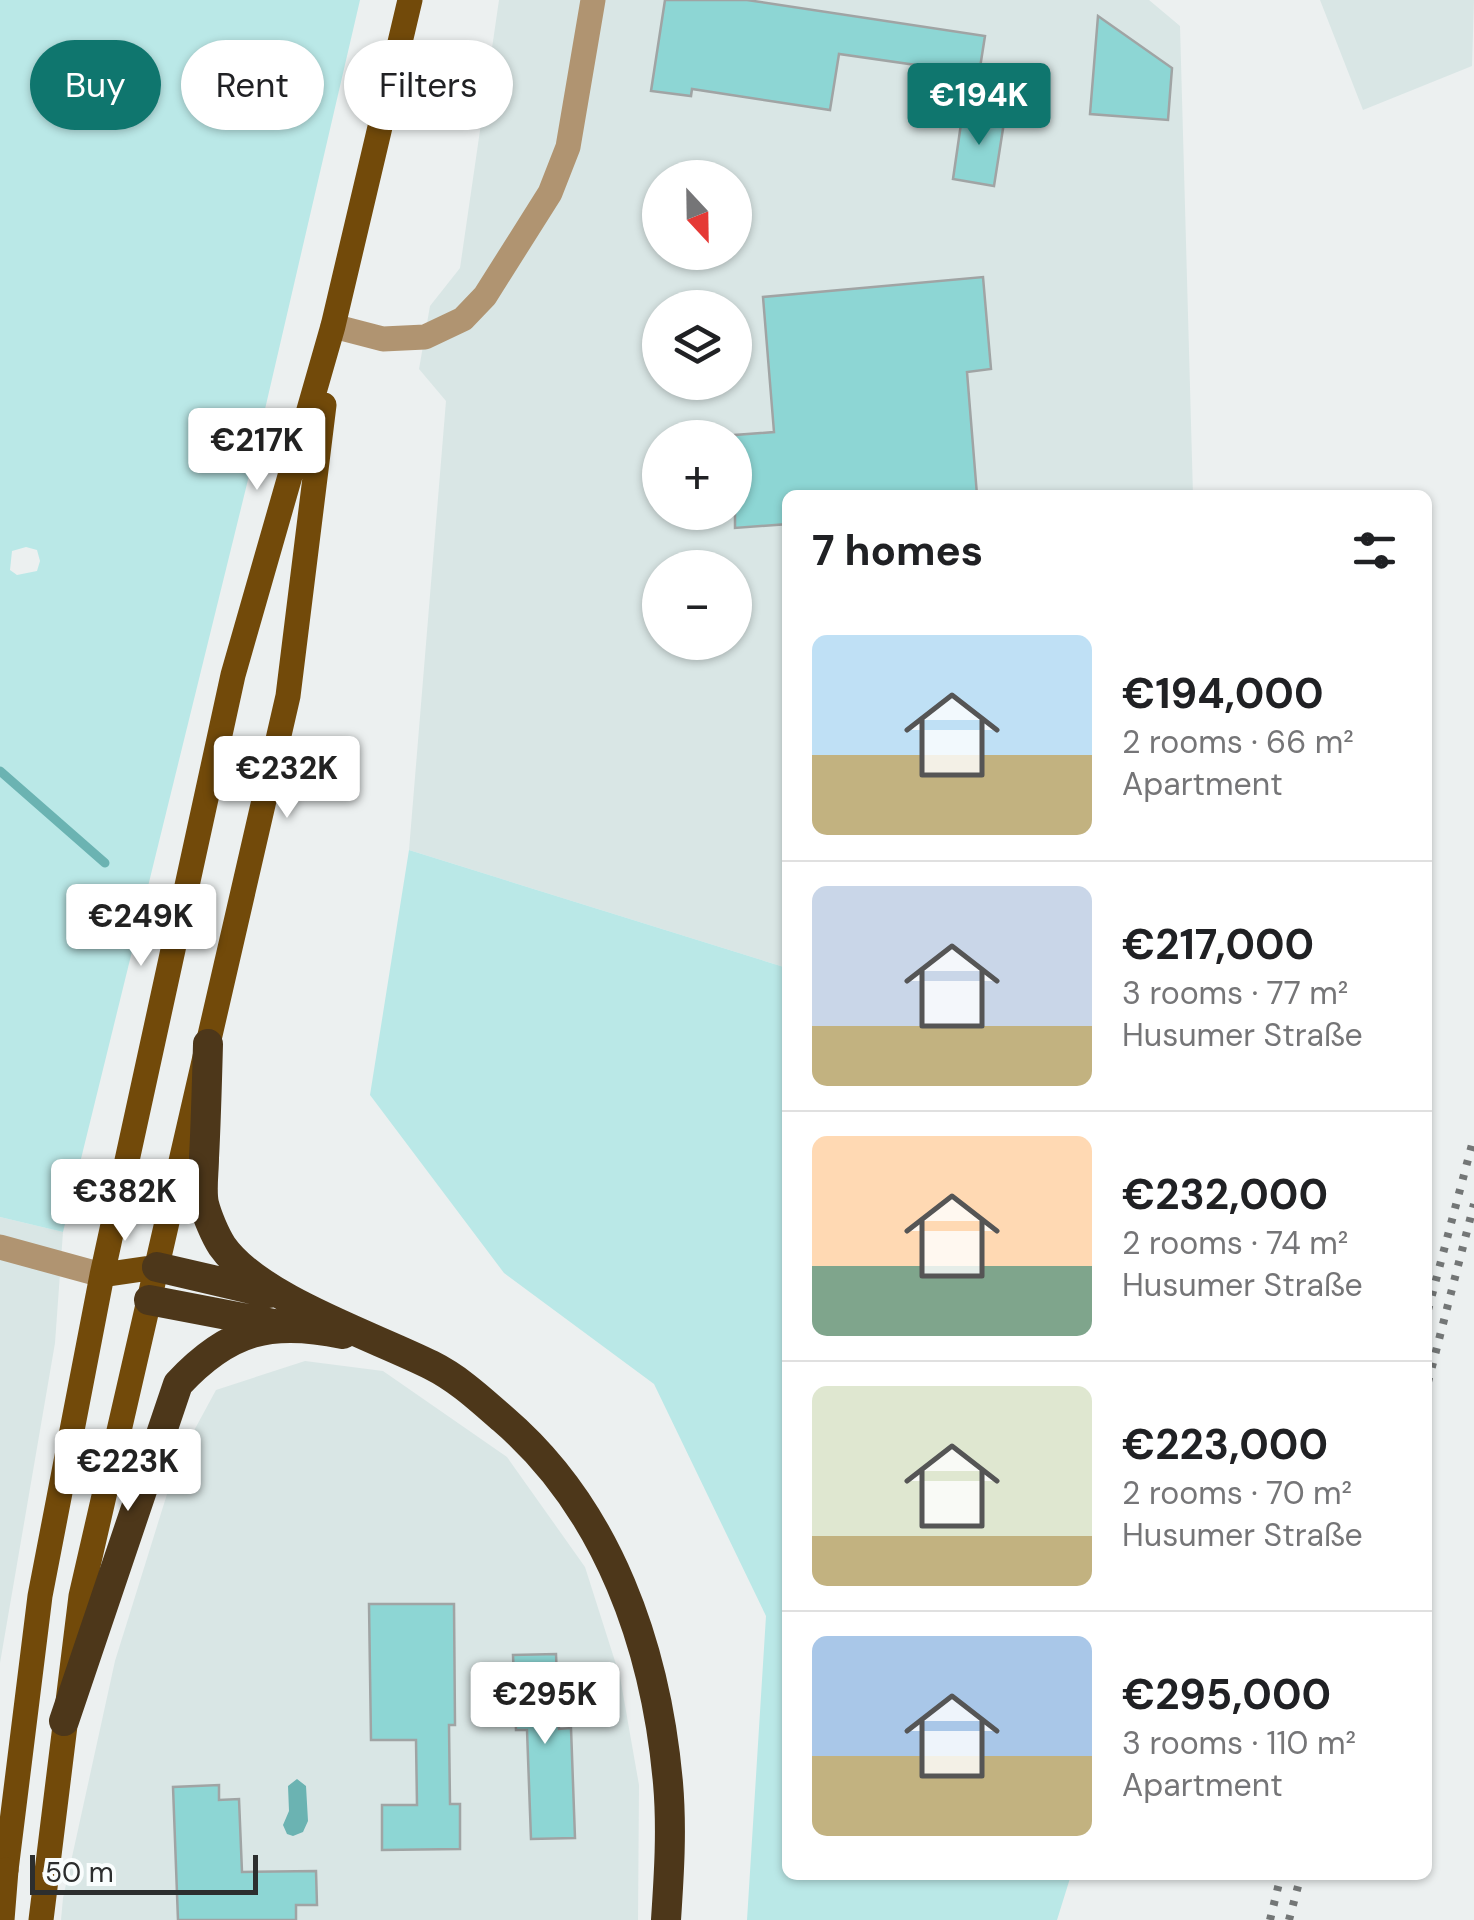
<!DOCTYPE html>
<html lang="en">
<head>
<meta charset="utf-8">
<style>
	body { margin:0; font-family:"DM Sans",sans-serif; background:#f6f6f6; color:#202124; height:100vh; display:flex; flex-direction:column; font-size:38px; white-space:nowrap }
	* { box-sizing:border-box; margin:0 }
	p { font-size:32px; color:#757577 }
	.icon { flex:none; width:55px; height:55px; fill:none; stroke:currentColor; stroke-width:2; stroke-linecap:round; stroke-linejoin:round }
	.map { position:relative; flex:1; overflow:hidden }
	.drawer { position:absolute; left:782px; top:490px; width:650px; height:1390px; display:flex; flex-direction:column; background:#fff; border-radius:15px; box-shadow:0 2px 8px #0004 }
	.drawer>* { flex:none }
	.banner { position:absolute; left:30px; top:40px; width:602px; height:90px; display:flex; gap:20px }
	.needle { width:65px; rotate:158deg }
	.controls { position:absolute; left:642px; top:160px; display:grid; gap:20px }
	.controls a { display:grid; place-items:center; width:110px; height:110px; border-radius:50%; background:#fff; box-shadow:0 2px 8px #0004; font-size:50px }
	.scale { position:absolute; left:30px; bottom:25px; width:228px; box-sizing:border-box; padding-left:10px; border:5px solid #2c2e2e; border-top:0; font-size:28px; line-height:35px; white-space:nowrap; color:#2c2e2e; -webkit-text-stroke:8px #f9fdfd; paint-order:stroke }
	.price { position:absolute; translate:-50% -85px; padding:0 22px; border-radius:10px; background:#fff; color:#222; font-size:32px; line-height:65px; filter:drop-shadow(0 2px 5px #0008) }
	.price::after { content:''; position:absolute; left:50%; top:60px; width:30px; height:22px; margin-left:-15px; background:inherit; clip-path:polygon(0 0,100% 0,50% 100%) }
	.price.active { background:#0f766e; color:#fff }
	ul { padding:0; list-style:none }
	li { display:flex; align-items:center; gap:30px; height:250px; padding:0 30px }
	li+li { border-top:2px solid #e0e0e0 }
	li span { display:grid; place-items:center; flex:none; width:280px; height:200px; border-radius:15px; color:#555 }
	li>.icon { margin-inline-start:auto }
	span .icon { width:120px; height:120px; fill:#fffc; stroke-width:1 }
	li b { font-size:42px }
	h2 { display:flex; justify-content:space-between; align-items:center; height:120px; padding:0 30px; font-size:42px }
	.tag { padding:0 35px; border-radius:45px; background:#fff; box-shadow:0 2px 8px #0004; font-size:35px; line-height:90px }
	.tag.active { background:#0f766e; color:#fff }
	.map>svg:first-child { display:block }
	.built { fill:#d9e6e5; fill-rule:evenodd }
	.green { fill:#bae8e7; fill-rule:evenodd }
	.water { fill:#6bb3b2 }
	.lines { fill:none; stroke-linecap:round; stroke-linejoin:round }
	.stream { stroke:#6bb3b2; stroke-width:9 }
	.building { fill:#8dd6d4; stroke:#a0a4a4; stroke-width:2.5 }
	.minor { stroke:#b09471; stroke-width:25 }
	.major { stroke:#724a0a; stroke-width:25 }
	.highway { stroke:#4d371a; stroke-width:30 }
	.rail { stroke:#737676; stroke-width:8; stroke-dasharray:5 10; stroke-linecap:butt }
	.major-bridge { stroke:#724a0a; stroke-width:25 }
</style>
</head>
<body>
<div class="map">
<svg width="1474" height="1920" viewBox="0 0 1474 1920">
	<rect width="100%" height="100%" fill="#ecf0f0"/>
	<path class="built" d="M499,0H1149L1180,26L1193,495H788L787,968L409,850L446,401L419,369L430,306L460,268ZM660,178H735V252H660ZM660,308H735V382H660ZM660,438H735V512H660ZM660,568H735V642H660Z
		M1320,0H1474L1472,66L1363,110Z
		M0,1217L63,1232L55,1343L0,1663Z
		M305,1361L383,1371L507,1457L585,1567L620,1677L639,1785L638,1920H61L63,1898L115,1661L177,1462L216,1390Z"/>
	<path class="green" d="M0,0H360L259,435L63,1232L0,1217ZM26,547L37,550L40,561L37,571L17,575L10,570L12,551Z
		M409,850L787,968L788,1875H1071L1057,1920H747L766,1616L654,1384L504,1273L370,1095Z"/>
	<path class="water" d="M297,1779L306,1786L308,1821L303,1832L293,1836L287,1834L283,1825L289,1811L288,1786Z"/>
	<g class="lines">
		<path class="stream" d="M0,771L105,863"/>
	</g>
	<path class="building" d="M665,0H747L985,36L979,74L839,54L830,110L692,89L691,96L651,91Z
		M1098,16L1172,68L1168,120L1090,114Z
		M963,110L1005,116L994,186L953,179Z
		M983,277L991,369L967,372L977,495H788V524L735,528V435L774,432L763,297Z
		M369,1604H454L455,1725H449L450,1804H460V1849L382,1850V1805H417L416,1740H371Z
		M556,1654L559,1729L571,1728L575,1838L531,1839L527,1730H516L513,1655Z
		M219,1785V1800L239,1799L242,1872L316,1871L317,1905H296V1920H178L173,1787Z"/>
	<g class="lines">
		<path class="minor" d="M333,326L383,339L425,337L463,319L485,296L550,193L568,147L593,0
			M0,1247L102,1275"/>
		<path class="major" d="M102,1275L157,1267
			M6,1870L40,1596L102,1275L233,675L333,326L410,0
			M41,1920L81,1596L288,696L324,405"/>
		<path class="highway" d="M208,1044C207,1082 206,1120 204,1158C204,1172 201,1190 204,1204C207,1216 215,1235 222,1246C258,1298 373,1336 431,1365C459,1379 480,1399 503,1419C609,1510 656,1648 668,1783C672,1829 669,1875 666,1920
			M157,1267L269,1293
			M149,1300L274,1324
			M64,1721L178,1384C229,1329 271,1319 343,1334"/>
		<path class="rail" d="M1428,1310L1474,1137
			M1428,1382L1474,1204
			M1270,1920L1281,1875
			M1289,1920L1301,1875"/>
		<path class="major-bridge" d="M2,1920L6,1870"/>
	</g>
</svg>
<div class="controls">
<a><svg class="needle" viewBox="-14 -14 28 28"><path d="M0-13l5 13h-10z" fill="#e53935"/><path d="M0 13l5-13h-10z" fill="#757577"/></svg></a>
<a><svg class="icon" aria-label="layers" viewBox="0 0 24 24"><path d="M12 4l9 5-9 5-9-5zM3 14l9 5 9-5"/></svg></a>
<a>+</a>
<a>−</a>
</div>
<div class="scale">50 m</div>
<b class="price active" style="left:979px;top:148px">€194K</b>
<b class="price" style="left:257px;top:493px">€217K</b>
<b class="price" style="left:287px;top:821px">€232K</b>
<b class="price" style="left:141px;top:969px">€249K</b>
<b class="price" style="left:125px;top:1244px">€382K</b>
<b class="price" style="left:128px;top:1514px">€223K</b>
<b class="price" style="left:545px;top:1747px">€295K</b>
<div class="banner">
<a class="tag active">Buy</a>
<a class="tag">Rent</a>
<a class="tag">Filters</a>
</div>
<section class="drawer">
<h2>7 homes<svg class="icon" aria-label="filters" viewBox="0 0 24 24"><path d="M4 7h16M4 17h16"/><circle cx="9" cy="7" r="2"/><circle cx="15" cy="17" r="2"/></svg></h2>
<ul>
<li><span style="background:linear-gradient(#bfe0f5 60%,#c2b280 0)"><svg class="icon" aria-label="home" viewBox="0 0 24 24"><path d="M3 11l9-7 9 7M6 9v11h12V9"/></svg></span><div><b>€194,000</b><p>2 rooms · 66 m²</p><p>Apartment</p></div></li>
<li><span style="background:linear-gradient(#c9d6e8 70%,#c2b280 0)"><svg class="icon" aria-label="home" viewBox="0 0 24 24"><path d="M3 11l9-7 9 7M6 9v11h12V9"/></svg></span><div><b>€217,000</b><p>3 rooms · 77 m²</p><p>Husumer Straße</p></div></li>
<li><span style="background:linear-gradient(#ffd9b3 65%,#7fa58c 0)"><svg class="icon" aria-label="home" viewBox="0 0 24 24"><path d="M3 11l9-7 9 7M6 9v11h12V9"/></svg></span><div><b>€232,000</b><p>2 rooms · 74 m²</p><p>Husumer Straße</p></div></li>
<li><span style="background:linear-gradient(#dfe7d0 75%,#c2b280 0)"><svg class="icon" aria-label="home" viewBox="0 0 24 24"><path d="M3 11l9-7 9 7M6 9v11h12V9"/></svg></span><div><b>€223,000</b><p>2 rooms · 70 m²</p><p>Husumer Straße</p></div></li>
<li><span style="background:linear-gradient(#a9c7e8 60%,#c2b280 0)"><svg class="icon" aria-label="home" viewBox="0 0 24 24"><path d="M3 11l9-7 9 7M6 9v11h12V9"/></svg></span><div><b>€295,000</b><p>3 rooms · 110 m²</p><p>Apartment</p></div></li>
</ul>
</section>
</div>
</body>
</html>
